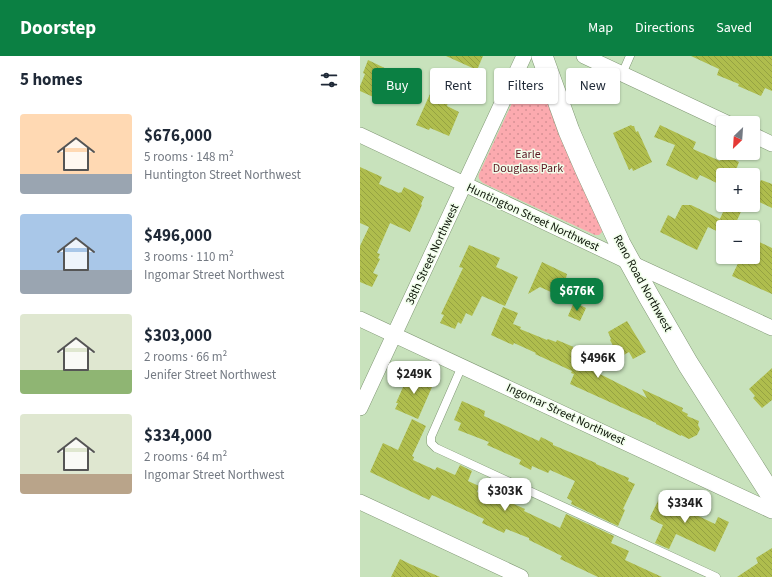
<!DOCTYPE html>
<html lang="en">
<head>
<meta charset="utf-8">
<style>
	body { margin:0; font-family:"Source Sans 3",sans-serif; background:#f6f6f7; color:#1f2937; height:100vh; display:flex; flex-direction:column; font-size:15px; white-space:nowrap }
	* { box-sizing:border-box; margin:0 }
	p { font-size:13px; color:#747a83 }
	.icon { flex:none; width:22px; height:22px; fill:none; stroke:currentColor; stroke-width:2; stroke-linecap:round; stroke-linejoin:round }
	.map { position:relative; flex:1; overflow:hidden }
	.drawer { display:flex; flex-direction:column; background:#fff; width:360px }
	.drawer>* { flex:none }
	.guide { position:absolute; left:12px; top:12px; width:340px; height:36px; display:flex; gap:8px }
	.needle { width:26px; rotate:205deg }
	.buttons { position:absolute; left:356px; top:60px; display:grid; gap:8px }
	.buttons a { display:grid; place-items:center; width:44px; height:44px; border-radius:4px; background:#fff; box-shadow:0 1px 3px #0004; font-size:20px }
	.price { position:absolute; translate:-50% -34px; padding:0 9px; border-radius:8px; background:#fff; color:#222; font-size:13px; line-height:26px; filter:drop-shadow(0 1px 2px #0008) }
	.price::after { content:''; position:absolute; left:50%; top:24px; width:12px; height:9px; margin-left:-6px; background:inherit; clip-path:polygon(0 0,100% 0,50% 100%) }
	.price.current { background:#0b8043; color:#fff }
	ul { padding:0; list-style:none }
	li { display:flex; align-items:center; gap:12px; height:100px; padding:0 20px }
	li span { display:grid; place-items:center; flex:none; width:112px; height:80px; border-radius:4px; color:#555 }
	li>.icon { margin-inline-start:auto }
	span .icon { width:48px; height:48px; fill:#fffc; stroke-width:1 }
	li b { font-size:17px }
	h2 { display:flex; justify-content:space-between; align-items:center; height:48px; padding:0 20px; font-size:17px }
	.pill { padding:0 14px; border-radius:4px; background:#fff; box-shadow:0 1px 3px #0004; font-size:14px; line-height:36px }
	.pill.current { background:#0b8043; color:#fff }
	header { display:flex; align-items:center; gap:24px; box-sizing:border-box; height:56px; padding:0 20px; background:#0b8043; color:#fff }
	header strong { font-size:19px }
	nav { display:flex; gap:22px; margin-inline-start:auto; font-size:14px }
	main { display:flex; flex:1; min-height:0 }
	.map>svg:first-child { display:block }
	.park { fill:url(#park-dots) }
	.building { fill:url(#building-back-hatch) }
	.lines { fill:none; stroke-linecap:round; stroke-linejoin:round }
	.service-casing { stroke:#809875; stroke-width:9 }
	.minor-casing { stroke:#809875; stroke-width:16 }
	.secondary-casing { stroke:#809875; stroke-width:22 }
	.service { stroke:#fff; stroke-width:8 }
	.minor { stroke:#fff; stroke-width:15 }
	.secondary { stroke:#fff; stroke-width:21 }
	.labels { text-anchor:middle; stroke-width:3; stroke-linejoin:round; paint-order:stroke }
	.park-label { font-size:12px; fill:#5c1722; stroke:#f1feeb }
	.street-label { font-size:12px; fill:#0b1307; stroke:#f1feeb }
</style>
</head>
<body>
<header>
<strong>Doorstep</strong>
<nav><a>Map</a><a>Directions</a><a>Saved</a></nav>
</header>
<main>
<section class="drawer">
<h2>5 homes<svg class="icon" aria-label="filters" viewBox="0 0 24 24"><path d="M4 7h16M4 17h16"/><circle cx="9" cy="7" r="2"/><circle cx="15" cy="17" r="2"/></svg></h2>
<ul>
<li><span style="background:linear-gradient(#ffd9b3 75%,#9aa5b1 0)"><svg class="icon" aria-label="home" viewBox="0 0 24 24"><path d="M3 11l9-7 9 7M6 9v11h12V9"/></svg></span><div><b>$676,000</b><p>5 rooms · 148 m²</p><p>Huntington Street Northwest</p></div></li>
<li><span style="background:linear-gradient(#a9c7e8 70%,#9aa5b1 0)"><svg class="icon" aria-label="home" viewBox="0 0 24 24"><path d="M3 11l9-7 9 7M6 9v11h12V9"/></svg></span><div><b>$496,000</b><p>3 rooms · 110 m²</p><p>Ingomar Street Northwest</p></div></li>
<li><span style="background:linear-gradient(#dfe7d0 70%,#8fb573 0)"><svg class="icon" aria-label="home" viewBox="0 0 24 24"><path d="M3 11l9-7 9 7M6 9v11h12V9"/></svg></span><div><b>$303,000</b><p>2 rooms · 66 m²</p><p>Jenifer Street Northwest</p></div></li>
<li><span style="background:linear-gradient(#dfe7d0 75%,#b9a48a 0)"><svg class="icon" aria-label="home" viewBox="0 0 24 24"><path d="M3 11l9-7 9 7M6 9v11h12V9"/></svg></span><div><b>$334,000</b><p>2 rooms · 64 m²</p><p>Ingomar Street Northwest</p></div></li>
</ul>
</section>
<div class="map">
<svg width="412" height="521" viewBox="0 0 412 521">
	<defs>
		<pattern id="park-dots" width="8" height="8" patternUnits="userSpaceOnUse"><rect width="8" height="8" fill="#fcaaaf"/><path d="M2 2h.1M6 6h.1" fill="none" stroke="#d79195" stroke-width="1.8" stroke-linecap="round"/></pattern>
		<pattern id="building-back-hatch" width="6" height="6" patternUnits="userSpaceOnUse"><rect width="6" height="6" fill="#afbd4d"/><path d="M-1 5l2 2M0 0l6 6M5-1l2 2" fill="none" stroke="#95a242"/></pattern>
	</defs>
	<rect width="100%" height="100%" fill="#c8e2bc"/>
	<path class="park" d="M169,14L174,15L177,18L204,88L242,171V176L239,179H235L123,127C119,124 118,122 119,118L166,17Z"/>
	<path class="building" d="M86,0H123L117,14Z
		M331,0H412V35L405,32L401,40L378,30L379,28L357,19L359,13Z
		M8,4L33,16L20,44L0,35V30L5,18L3,17Z
		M70,38L88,46L87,50L99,56L89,80L70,72L69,74L56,69Z
		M271,69L272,70H274L276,76L278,75L292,106L273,115L272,112L269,114L253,77Z
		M300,69L336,86L333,93L360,105L363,98L379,106L374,119H363V130L340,119L337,124L306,109L315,89L294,81Z
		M0,111L22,121L19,128L39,137L40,136L41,137L44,131L64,141L61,148L62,149L50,176L30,167L17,197L20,198L18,202L20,203L13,217L18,219L12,231L0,226V190L9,171L0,167Z
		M401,124L412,128V152L393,143V141Z
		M322,149H331L360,163L366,149H384L374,171H363V178L348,171L337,194L300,176L308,159L315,163Z
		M393,183L412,192V238L372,220L381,201H393Z
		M109,189L140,202L136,211L158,221L145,250L122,240L112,260L106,257L101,268L98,266L95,273L80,267L84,259L81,258L103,212L99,211Z
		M182,206L207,218L206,222L211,225L204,242L180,231L168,238Z
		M214,246L226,252L220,265L208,260Z
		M143,251L158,257L153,268L161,271L160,273L187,284L188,283L196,286L197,284L216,292L212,302L239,314L236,316L287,342L282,333L323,352L322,355L328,358L327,360L339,365L338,369L340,373L337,379L329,383L321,379V380L296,368V367L210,328L214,318L211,317L212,315L175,298L176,297L154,287L153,289L131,279Z
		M267,265L286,296L273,303L269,296L262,300L259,294L256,295L250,284L251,283L248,276Z
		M412,312V344L402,352L393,342L395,340L389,333Z
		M52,316L73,326L70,330L72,331L58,363L35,353L38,347H36L48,320L50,321Z
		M102,345L125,355L124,360L179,385L181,381L193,387V389L236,407V408L269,422L268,425L275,428L263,453L265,454L258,470L211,448L212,445L207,442L215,425L190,414L188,417L172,410L171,414L159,408L161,404L127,389L129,386L98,374L101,367L94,364Z
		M52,363L66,370L52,400L54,401L53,404L75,414L77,411L95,419L100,409L112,415L108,425L119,430L117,436L138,446L140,442L165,453L164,455L200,472L206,458L254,480L251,487L269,495L265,504L302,521H238L200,503L202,500L169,484V482L146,473L144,477L122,467L124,463L72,439L69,444L10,416L23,387L38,394Z
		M303,435L331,448L328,455L332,456V457L355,468L358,461L369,466L355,496L316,478L309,493L295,487L303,469L290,463L291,461H290Z
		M412,492V521H377L398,507L396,502Z
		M40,503L50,508L80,521H31Z"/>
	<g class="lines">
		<defs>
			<path id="service" d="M262,18L270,0
				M102,310L71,381V387L76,392L356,521"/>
			<path id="minor" d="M224,0L367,67
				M0,79L117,134L271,207L412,272
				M393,79L412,88
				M0,263L412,455
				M0,352L164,0
				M0,446L161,521"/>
			<path id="secondary" d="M182,0L209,75L225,112L260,188L288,239L328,308L412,440"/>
		</defs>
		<use href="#service" class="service-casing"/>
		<use href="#minor" class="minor-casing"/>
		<use href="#secondary" class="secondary-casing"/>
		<use href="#service" class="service"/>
		<use href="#minor" class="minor"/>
		<use href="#secondary" class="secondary"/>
	</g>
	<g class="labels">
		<g class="park-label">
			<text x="168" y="102">Earle<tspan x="168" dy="14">Douglass Park</tspan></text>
		</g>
		<g class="street-label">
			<text transform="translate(173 161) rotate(25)" y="4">Huntington Street Northwest</text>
			<text transform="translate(72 198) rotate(-65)" y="4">38th Street Northwest</text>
			<text transform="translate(283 227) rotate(61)" y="4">Reno Road Northwest</text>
			<text transform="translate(206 358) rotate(25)" y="4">Ingomar Street Northwest</text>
		</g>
	</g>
</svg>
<div class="buttons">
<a><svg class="needle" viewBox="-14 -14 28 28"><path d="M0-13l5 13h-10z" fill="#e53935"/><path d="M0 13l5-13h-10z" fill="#747a83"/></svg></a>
<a>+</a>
<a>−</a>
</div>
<b class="price current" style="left:217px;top:256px">$676K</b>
<b class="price" style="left:238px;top:323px">$496K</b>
<b class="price" style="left:54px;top:339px">$249K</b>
<b class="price" style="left:145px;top:456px">$303K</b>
<b class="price" style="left:325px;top:468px">$334K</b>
<div class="guide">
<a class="pill current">Buy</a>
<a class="pill">Rent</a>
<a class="pill">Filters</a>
<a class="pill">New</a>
</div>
</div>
</main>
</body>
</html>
